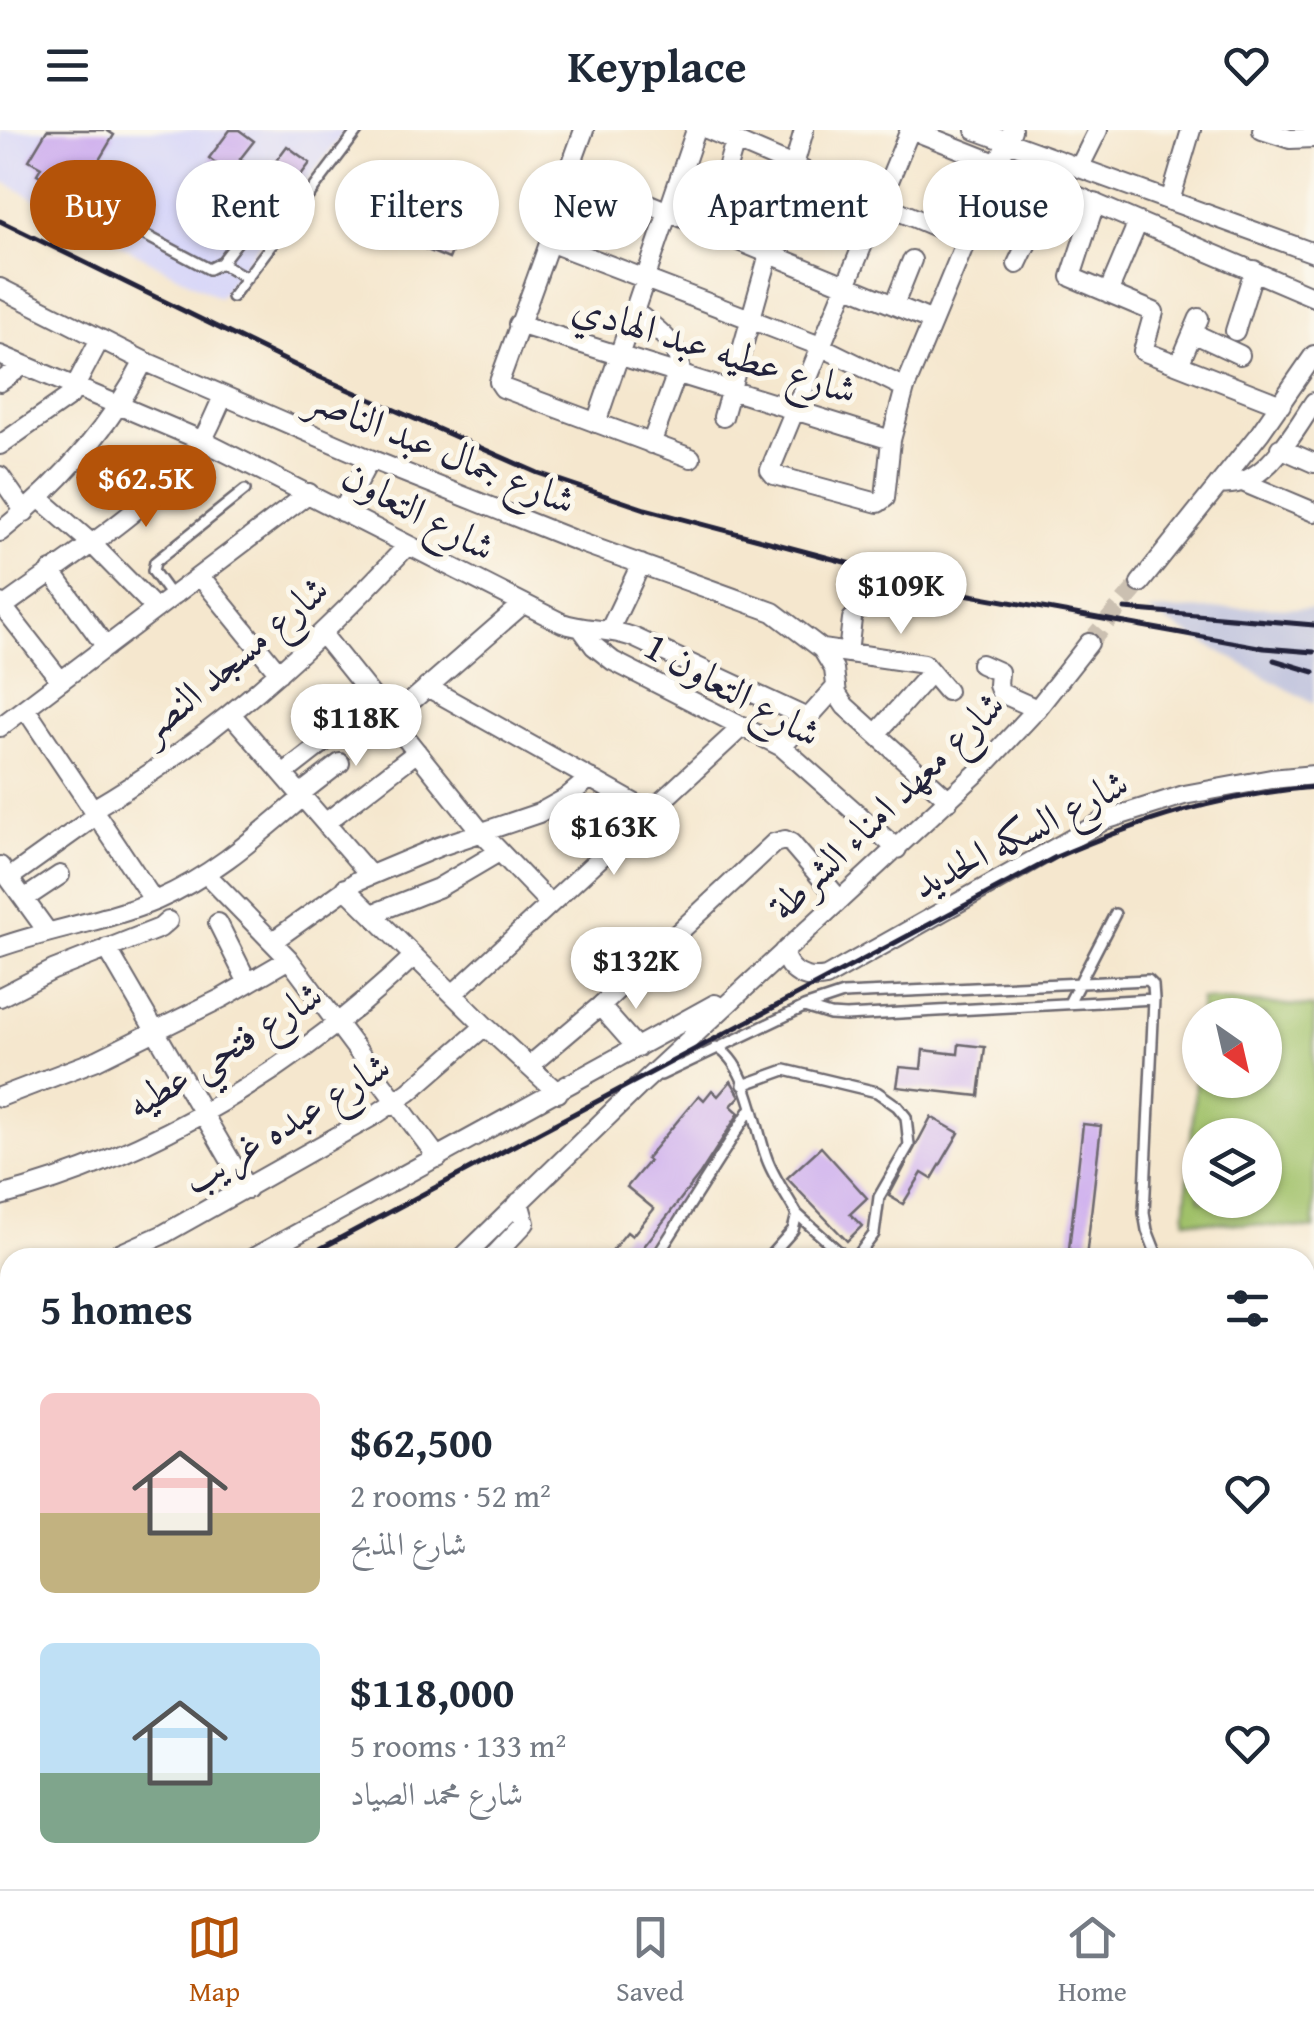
<!DOCTYPE html>
<html lang="en">
<head>
<meta charset="utf-8">
<style>
	body { margin:0; font-family:"Gentium Book Plus",Amiri,serif; background:#f2f2f3; color:#1f2937; height:100vh; display:flex; flex-direction:column; font-size:38px; white-space:nowrap }
	* { box-sizing:border-box; margin:0 }
	p { font-size:32px; color:#747a83 }
	.icon { flex:none; width:55px; height:55px; fill:none; stroke:currentColor; stroke-width:2; stroke-linecap:round; stroke-linejoin:round }
	.map { position:relative; flex:1; overflow:hidden }
	.side { position:absolute; left:0px; top:1118px; width:1315px; height:642px; display:flex; flex-direction:column; background:#fff; border-radius:30px 30px 0 0; box-shadow:0 2px 8px #0004 }
	.side>* { flex:none }
	.guide { position:absolute; left:30px; top:30px; width:1255px; height:90px; display:flex; gap:20px }
	.needle { width:65px; rotate:146deg }
	.controls { position:absolute; left:1182px; top:868px; display:grid; gap:20px }
	.controls a { display:grid; place-items:center; width:100px; height:100px; border-radius:50%; background:#fff; box-shadow:0 2px 8px #0004; font-size:50px }
	.price { position:absolute; translate:-50% -85px; padding:0 22px; border-radius:35px; background:#fff; color:#222; font-size:32px; line-height:65px; filter:drop-shadow(0 2px 5px #0008) }
	.price::after { content:''; position:absolute; left:50%; top:60px; width:30px; height:22px; margin-left:-15px; background:inherit; clip-path:polygon(0 0,100% 0,50% 100%) }
	.price.current { background:#b45309; color:#fff }
	ul { padding:0; list-style:none }
	li { display:flex; align-items:center; gap:30px; height:250px; padding:0 40px }
	li span { display:grid; place-items:center; flex:none; width:280px; height:200px; border-radius:15px; color:#555 }
	li>.icon { margin-inline-start:auto }
	span .icon { width:120px; height:120px; fill:#fffc; stroke-width:1 }
	li b { font-size:42px }
	h2 { display:flex; justify-content:space-between; align-items:center; height:120px; padding:0 40px; font-size:42px }
	.pill { padding:0 35px; border-radius:45px; background:#fff; box-shadow:0 2px 8px #0004; font-size:35px; line-height:90px }
	.pill.current { background:#b45309; color:#fff }
	header { display:flex; justify-content:space-between; align-items:center; height:130px; padding:0 40px; background:#fff; font-size:45px; font-weight:700 }
	.dock { display:flex; justify-content:space-around; align-items:center; height:140px; border-top:2px solid #e0e1e3; background:#fff; font-size:28px; color:#747a83 }
	.dock a { display:grid; justify-items:center; gap:5px }
	.dock .current { color:#b45309 }
	.map>svg:first-child { display:block }
	.built { fill:#d8d7f8 }
	.industrial { fill:#bfc2dd }
	.green { fill:#a0c169; stroke:#617252; stroke-width:2.5; fill-rule:evenodd }
	.building { fill:#caa9ee }
	.lines { fill:none; stroke-linecap:round; stroke-linejoin:round }
	.street-tunnel { stroke:#cbc0b1; stroke-width:18; stroke-dasharray:18 9; stroke-linecap:butt }
	.lane-casing { stroke:#6c676e; stroke-width:14 }
	.street-casing { stroke:#6c676e; stroke-width:22 }
	.lane { stroke:#fff; stroke-width:9 }
	.street { stroke:#fff; stroke-width:18 }
	.rail { stroke:#22223b; stroke-width:5 }
	.labels { text-anchor:middle; stroke-width:10; stroke-linejoin:round; paint-order:stroke }
	.street-label { font-size:40px; fill:#22223b; stroke:#fbf7ec }
</style>
</head>
<body>
<header><svg class="icon" aria-label="menu" viewBox="0 0 24 24"><path d="M4 6h16M4 12h16M4 18h16"/></svg>Keyplace<svg class="icon" aria-label="heart" viewBox="0 0 24 24"><path d="M12 20l-8-8c-3-5 5-10 8-4 3-6 11-1 8 4z"/></svg></header>
<div class="map">
<svg width="1314" height="1759" viewBox="0 0 1314 1759">
	<rect width="100%" height="100%" fill="#fbf7ec"/>
	<filter id="ink" filterUnits="userSpaceOnUse"><feTurbulence type="fractalNoise" baseFrequency=".01" numOctaves="2"/><feDisplacementMap in="SourceGraphic" scale="20" xChannelSelector="R" yChannelSelector="G"/><feConvolveMatrix kernelMatrix="1 2 1 2 8 2 1 2 1" color-interpolation-filters="sRGB"/></filter>
	<filter id="wash" filterUnits="userSpaceOnUse"><feTurbulence type="fractalNoise" baseFrequency=".0048" numOctaves="4" result="noise"/><feDisplacementMap in="SourceGraphic" scale="40" xChannelSelector="R" yChannelSelector="G"/><feGaussianBlur stdDeviation="2.25" result="paint"/><feColorMatrix in="noise" values="0 0 0 0 0 0 0 0 0 0 0 0 0 0 0 0 0 1.4 0 .05"/><feComposite in="paint" operator="in"/></filter>
	<g filter="url(#wash)">
		<rect width="100%" height="100%" fill="#f5e7ce"/>
		<path class="built" d="M0,0H346L219,168L0,50Z"/>
		<path class="industrial" d="M1267,477L1314,479V574L1147,481Z"/>
		<path class="green" d="M1201,869L1314,877V1099L1185,1090L1200,888V950H1265V885H1200ZM1200,1005H1265V1070H1200Z"/>
		<g id="blocks">
			<path class="building" d="M47,0H106L114,5L80,62L67,55L64,60L37,44L41,37L29,30Z
				M230,0H239L254,11L240,29L264,47L287,16L310,33L276,78L209,28Z
				M395,38L473,71L449,129L355,90Z
				M959,914L985,917L979,966L897,957L900,937L921,939L923,920L958,924Z
				M731,951L740,966L731,976L739,983L700,1044L635,1128H606L627,1102L632,1106L654,1079L627,1057L649,1031L646,1029L699,965L704,970L712,960L718,966Z
				M931,987L959,1003L932,1049L922,1043L903,1074L889,1066Z
				M1083,994L1101,996L1086,1128H1068Z
				M821,1017L867,1068L850,1084L862,1096L847,1111L787,1048Z"/>
		</g>
	</g>
	<g filter="url(#ink)">
		<use href="#blocks" fill-opacity="0" stroke="#6c676e" stroke-width="2.5"/>
		<g class="lines">
			<path class="street-tunnel" d="M1089,513L1140,453"/>
			<defs>
				<path id="lane" d="M109,86L209,139L221,133L262,80
					M221,133L247,148
					M232,167L358,0
					M172,467L153,441L155,432L245,360
					M1069,873L1115,784
					M804,877L830,885L846,886L1154,869
					M716,917C748,933 755,997 767,1029C774,1048 787,1066 797,1084L793,1100L768,1128
					M661,945L804,877L843,864L1148,850L1153,855L1154,869L1144,1083L1147,1100L1158,1128
					M743,955L785,940L877,962L897,976L906,987L909,1015L879,1067L874,1104L856,1128
					M797,1084L846,1128
					M656,1128L752,977
					M1305,1170L1314,1163
					M1305,1186L1314,1187
					M1305,1529L1314,1532
					M1305,1649L1314,1607
					M0,1683L10,1694
					M61,1750L69,1759
					M733,1750L747,1759
					M927,1759L928,1750"/>
				<path id="street" d="M584,0L565,52L554,100L499,252L503,258L691,328
					M709,0L966,110
					M910,0L770,340L774,345L878,373L885,368L891,310L905,258L1012,0
					M912,0L1054,56L1314,167
					M975,0L1314,123
					M1262,0L1290,9L1314,8
					M1079,38L1098,0
					M569,41L930,190
					M1170,71L1191,0
					M1095,73L1071,147L1154,182L1143,221L1281,275
					M716,76L735,11
					M549,112L820,216L905,258
					M1017,134L1054,56
					M0,158L144,231L370,329L579,412L773,482L822,519L834,539L837,564L845,576L949,670
					M1108,163L1138,92
					M894,175L912,130
					M635,182C658,200 680,213 681,245
					M518,194L891,310
					M1235,201L1254,140
					M1193,203L1240,225
					M0,225L203,311L562,493C585,501 609,498 633,507L807,588
					M1179,235L1199,188
					M0,252L24,235
					M723,287L804,0
					M596,293L696,0
					M651,314L677,243
					M0,315L70,266L100,209
					M1280,318L1314,333
					M0,346L25,382
					M1245,353L1314,382
					M1219,354C1263,360 1292,305 1314,272
					M39,368L90,412L156,479
					M342,382L370,329
					M0,402C59,354 110,298 144,231
					M51,441L106,517
					M200,446L279,543
					M1140,453L1260,303L1314,225
					M0,473L61,551
					M3,477C65,431 155,377 199,315C209,301 215,283 223,267
					M581,498L594,516L613,531L782,617L897,719
					M610,499L641,434
					M322,504L481,702L550,774
					M822,519L924,534L947,561
					M848,523L852,489
					M981,534L999,542L998,555L1001,563L1037,579
					M427,557L650,682
					M25,578L154,771
					M231,584L370,745
					M391,589L523,474
					M0,597L309,363
					M876,604L931,542
					M782,617L836,557
					M283,644L324,612
					M300,664L340,633
					M93,679C212,610 313,517 406,417
					M325,693L417,622
					M0,736L47,801
					M206,744L289,829L438,1028
					M9,748L97,685
					M345,758L485,896L558,963
					M24,769L60,745
					M372,784L438,758L499,722
					M218,793L248,853
					M273,811L357,751L438,717L539,683L566,668L590,648
					M0,817C51,799 107,791 157,770C213,746 257,706 303,667
					M107,818L247,1059
					M783,822C789,843 805,851 826,847L1105,690L1184,665L1271,649L1314,645
					M453,864L743,596
					M0,867L53,840L160,798L168,791
					M600,876L637,918
					M529,936L600,876L774,713L785,710L791,713L840,770
					M0,967L97,930L222,868L289,829
					M0,1066C155,1026 299,936 414,826
					M110,1128L162,1105L375,985L409,962L485,896
					M253,1128L715,874
					M462,1128L638,957L978,642L1037,579L1089,513
					M492,1128L525,1093L519,1072
					M0,1159L10,1156
					M0,1252L10,1248
					M0,1580L10,1571
					M0,1611L10,1602"/>
			</defs>
			<use href="#lane" class="lane-casing"/>
			<use href="#street" class="street-casing"/>
			<use href="#lane" class="lane"/>
			<use href="#street" class="street"/>
			<path class="rail" d="M0,91L315,245L538,343L645,379L965,464L1264,518L1314,522
				M1125,479L1314,495
				M1274,530L1314,542
				M303,1128L1056,727C1140,691 1222,664 1314,657
				M0,1283L10,1278"/>
		</g>
	</g>
	<g class="labels">
		<g class="street-label">
			<text transform="translate(715 218) rotate(17)" y="14">شارع عطيه عبد الهادي</text>
			<text transform="translate(442 319) rotate(22)" y="14">شارع جمال عبد الناصر</text>
			<text transform="translate(419 381) rotate(28)" y="14">شارع التعاون</text>
			<text transform="translate(233 528) rotate(-40)" y="14">شارع مسجد النصر</text>
			<text transform="translate(733 559) rotate(29)" y="14">شارع التعاون 1</text>
			<text transform="translate(886 675) rotate(-44)" y="14">شارع معهد امناء الشرطة</text>
			<text transform="translate(1020 703) rotate(-27)" y="14">شارع السكه الحديد</text>
			<text transform="translate(224 919) rotate(-32)" y="14">شارع فتحي عطيه</text>
			<text transform="translate(286 992) rotate(-31)" y="14">شارع عبده غريب</text>
		</g>
	</g>
</svg>
<div class="controls">
<a><svg class="needle" viewBox="-14 -14 28 28"><path d="M0-13l5 13h-10z" fill="#e53935"/><path d="M0 13l5-13h-10z" fill="#747a83"/></svg></a>
<a><svg class="icon" aria-label="layers" viewBox="0 0 24 24"><path d="M12 4l9 5-9 5-9-5zM3 14l9 5 9-5"/></svg></a>
</div>
<b class="price current" style="left:146px;top:400px">$62.5K</b>
<b class="price" style="left:901px;top:507px">$109K</b>
<b class="price" style="left:356px;top:639px">$118K</b>
<b class="price" style="left:614px;top:748px">$163K</b>
<b class="price" style="left:636px;top:882px">$132K</b>
<div class="guide">
<a class="pill current">Buy</a>
<a class="pill">Rent</a>
<a class="pill">Filters</a>
<a class="pill">New</a>
<a class="pill">Apartment</a>
<a class="pill">House</a>
</div>
<section class="side">
<h2>5 homes<svg class="icon" aria-label="filters" viewBox="0 0 24 24"><path d="M4 7h16M4 17h16"/><circle cx="9" cy="7" r="2"/><circle cx="15" cy="17" r="2"/></svg></h2>
<ul>
<li><span style="background:linear-gradient(#f6c9c9 60%,#c2b280 0)"><svg class="icon" aria-label="home" viewBox="0 0 24 24"><path d="M3 11l9-7 9 7M6 9v11h12V9"/></svg></span><div><b>$62,500</b><p>2 rooms · 52 m²</p><p>شارع المذبح</p></div><svg class="icon" aria-label="heart" viewBox="0 0 24 24"><path d="M12 20l-8-8c-3-5 5-10 8-4 3-6 11-1 8 4z"/></svg></li>
<li><span style="background:linear-gradient(#bfe0f5 65%,#7fa58c 0)"><svg class="icon" aria-label="home" viewBox="0 0 24 24"><path d="M3 11l9-7 9 7M6 9v11h12V9"/></svg></span><div><b>$118,000</b><p>5 rooms · 133 m²</p><p>شارع محمد الصياد</p></div><svg class="icon" aria-label="heart" viewBox="0 0 24 24"><path d="M12 20l-8-8c-3-5 5-10 8-4 3-6 11-1 8 4z"/></svg></li>
</ul>
</section>
</div>
<nav class="dock">
<a class="current"><svg class="icon" aria-label="map" viewBox="0 0 24 24"><path d="M3 6l6-2 6 2 6-2v14l-6 2-6-2-6 2zM9 4v14M15 6v14"/></svg>Map</a>
<a><svg class="icon" aria-label="saved" viewBox="0 0 24 24"><path d="M7 4h10v16l-5-4-5 4z"/></svg>Saved</a>
<a><svg class="icon" aria-label="home" viewBox="0 0 24 24"><path d="M3 11l9-7 9 7M6 9v11h12V9"/></svg>Home</a>
</nav>
</body>
</html>
